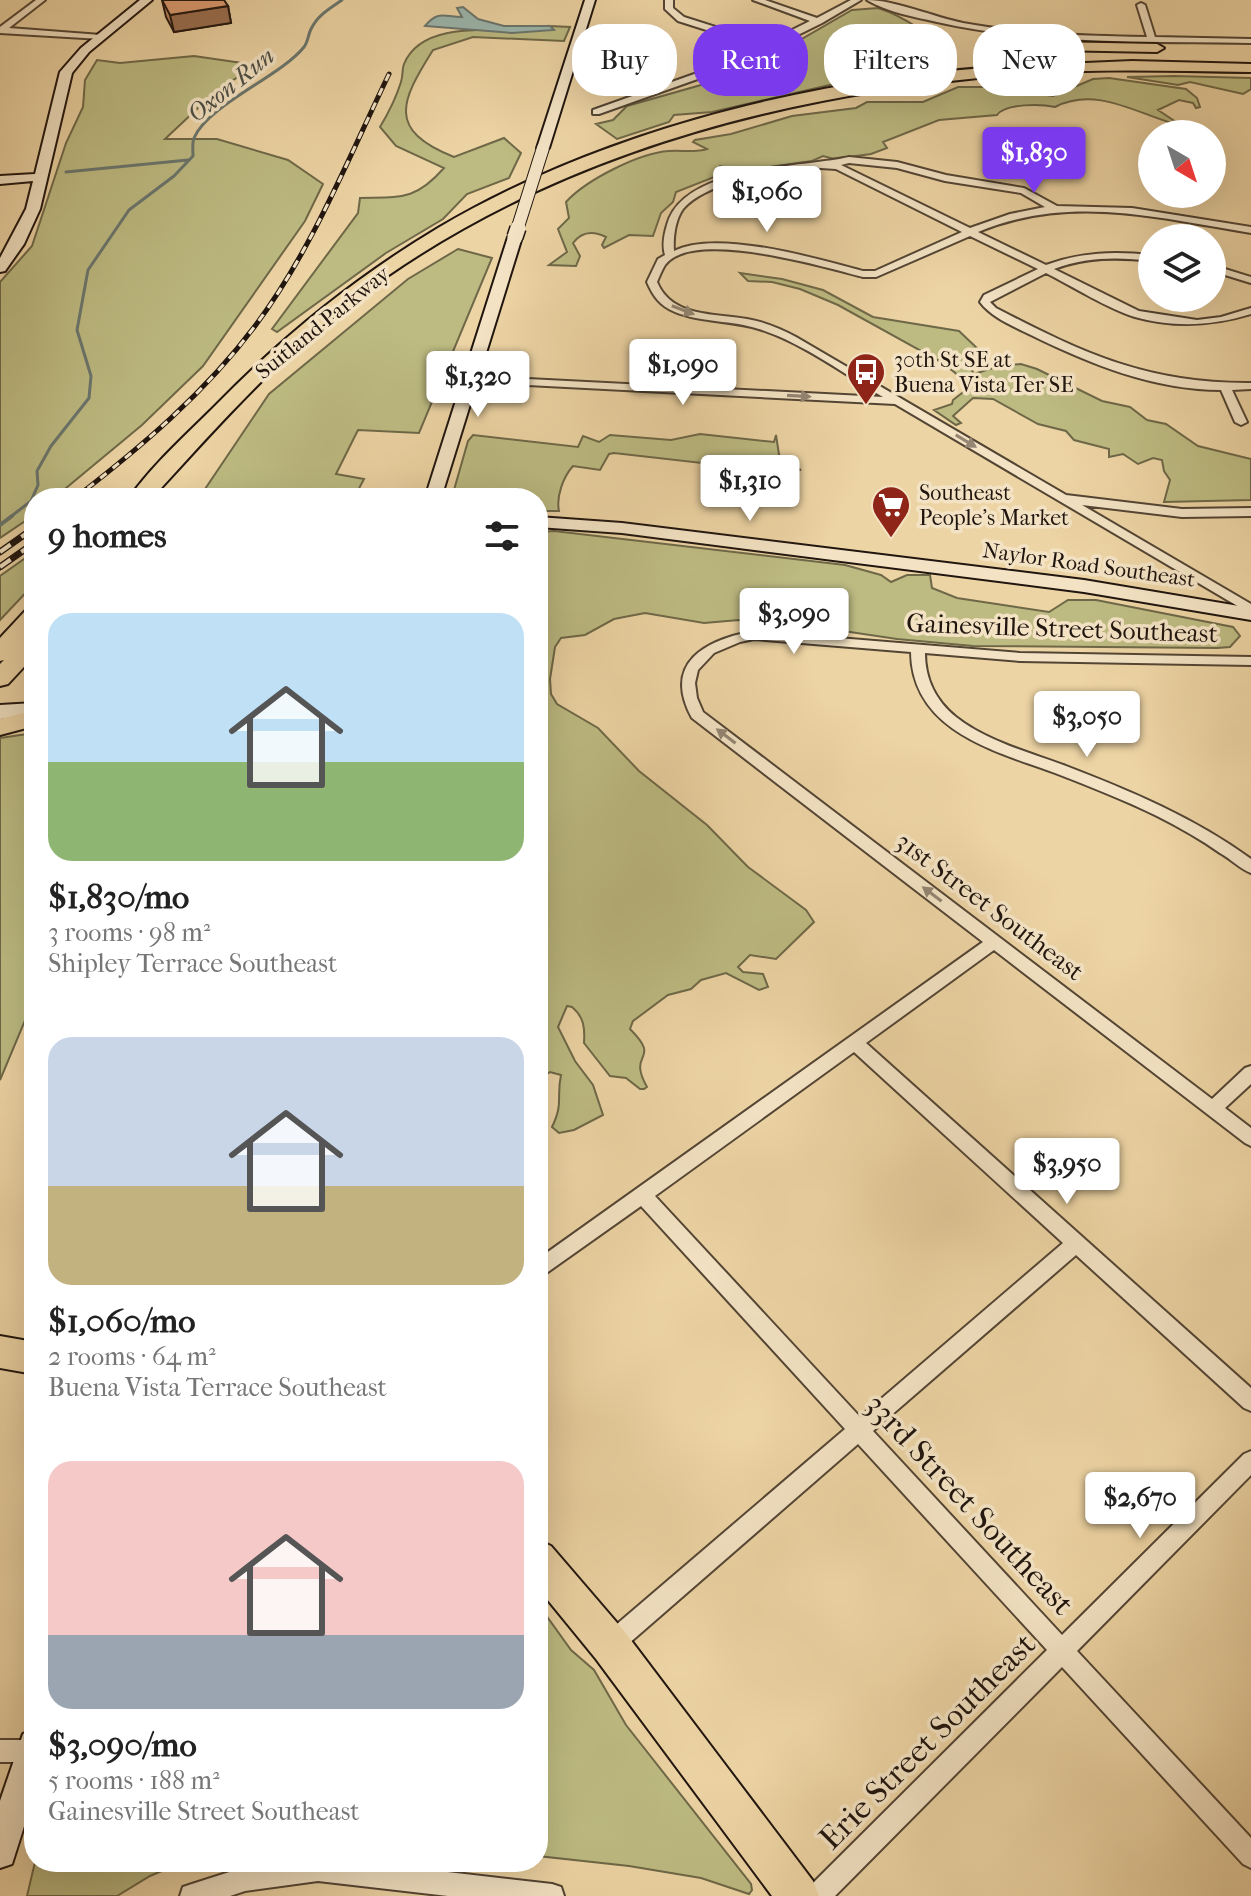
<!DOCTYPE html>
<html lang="en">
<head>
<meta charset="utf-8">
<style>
	body { margin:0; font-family:"IM FELL French Canon",serif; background:#f6f6f6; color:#222; height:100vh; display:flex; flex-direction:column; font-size:30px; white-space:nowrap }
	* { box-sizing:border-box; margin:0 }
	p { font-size:26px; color:#767676 }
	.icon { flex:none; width:44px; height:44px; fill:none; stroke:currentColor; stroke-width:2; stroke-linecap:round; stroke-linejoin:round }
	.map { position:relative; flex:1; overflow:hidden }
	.panel { position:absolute; left:24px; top:488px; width:524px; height:1384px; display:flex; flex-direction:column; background:#fff; border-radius:32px; box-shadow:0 8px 32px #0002 }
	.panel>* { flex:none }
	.banner { position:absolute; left:572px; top:24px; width:558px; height:72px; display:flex; gap:16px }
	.needle { width:52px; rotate:141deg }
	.buttons { position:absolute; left:1138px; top:120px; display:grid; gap:16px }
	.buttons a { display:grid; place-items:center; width:88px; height:88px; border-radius:50%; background:#fff; box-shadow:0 8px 32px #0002; font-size:40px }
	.price { position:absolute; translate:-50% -68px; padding:0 18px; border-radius:8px; background:#fff; color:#222; font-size:26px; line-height:52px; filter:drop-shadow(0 2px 4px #0008) }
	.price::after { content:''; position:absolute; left:50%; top:48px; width:24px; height:18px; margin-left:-12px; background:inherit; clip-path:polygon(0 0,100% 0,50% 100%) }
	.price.current { background:#7c3aed; color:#fff }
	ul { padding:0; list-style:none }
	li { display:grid; align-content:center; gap:16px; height:424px; padding:0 24px }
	li span { display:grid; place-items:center; height:248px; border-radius:24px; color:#555 }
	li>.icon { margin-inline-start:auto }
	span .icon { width:144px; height:144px; fill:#fffc; stroke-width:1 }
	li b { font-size:34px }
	h2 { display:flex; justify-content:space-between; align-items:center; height:96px; padding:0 24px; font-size:34px }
	.tag { padding:0 28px; border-radius:32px; background:#fff; box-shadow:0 8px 32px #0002; font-size:28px; line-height:72px }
	.tag.current { background:#7c3aed; color:#fff }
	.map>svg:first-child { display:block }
	.green { fill:#bdbb82; stroke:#6e6848; stroke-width:2 }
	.water { fill:#9bb7ae; stroke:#6a766e; stroke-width:2 }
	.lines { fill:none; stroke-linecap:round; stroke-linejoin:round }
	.stream-far1 { stroke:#6a766e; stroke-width:3 }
	.stream { stroke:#6a766e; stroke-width:4 }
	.street-casing { stroke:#534534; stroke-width:4 }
	.secondary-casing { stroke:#20150f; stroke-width:4 }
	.highway-casing { stroke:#20150f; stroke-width:4 }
	.street { fill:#f3e3c4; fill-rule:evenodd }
	.secondary { fill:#f3e3c4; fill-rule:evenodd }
	.highway { fill:#edd4a4; fill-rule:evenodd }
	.rail-far1-casing { stroke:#20150f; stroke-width:5 }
	.rail-casing { stroke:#20150f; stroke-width:7 }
	.rail-far1 { stroke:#f3e3c4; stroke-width:3; stroke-dasharray:8; stroke-linecap:butt }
	.rail { stroke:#f3e3c4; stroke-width:4; stroke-dasharray:13; stroke-linecap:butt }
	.secondary-bridge-far1-casing { stroke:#20150f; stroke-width:14; stroke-linecap:butt }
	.secondary-bridge-casing { stroke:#20150f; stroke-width:18; stroke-linecap:butt }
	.secondary-bridge-far1 { stroke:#f3e3c4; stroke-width:12 }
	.secondary-bridge { stroke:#f3e3c4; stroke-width:15 }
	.wall { fill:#bf8863; stroke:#20150f; stroke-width:2 }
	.shaded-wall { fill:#9b6f50; stroke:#20150f; stroke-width:2 }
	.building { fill:#de9e73; stroke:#20150f; stroke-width:2 }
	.oneway { fill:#948673 }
	.labels { text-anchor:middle; stroke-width:7; stroke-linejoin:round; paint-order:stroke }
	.far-street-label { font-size:22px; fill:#20150f; stroke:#f3e3c4 }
	.far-poi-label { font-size:22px; fill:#20150f; stroke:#f3e3c4; text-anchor:start }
	.far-water-label { font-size:24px; font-style:italic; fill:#4b4e47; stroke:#f3e3c4 }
	.street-label { font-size:26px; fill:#20150f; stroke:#f3e3c4 }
	.near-street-label { font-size:32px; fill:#20150f; stroke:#f3e3c4 }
</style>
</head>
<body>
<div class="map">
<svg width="1251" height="1896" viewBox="0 0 1251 1896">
	<rect width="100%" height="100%" fill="#edd4a4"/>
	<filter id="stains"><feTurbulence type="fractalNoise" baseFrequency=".0025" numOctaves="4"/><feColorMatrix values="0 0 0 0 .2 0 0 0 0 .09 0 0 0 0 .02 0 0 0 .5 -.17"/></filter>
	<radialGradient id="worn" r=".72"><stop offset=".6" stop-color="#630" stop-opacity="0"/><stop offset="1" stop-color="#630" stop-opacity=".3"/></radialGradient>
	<path class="green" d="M878,8C897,14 945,39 945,60L927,69L882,73L712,112L674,115L669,122L617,139L596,124L613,120L627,106L715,81L762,56L786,48L852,10Z
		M550,26L570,27L564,41L473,37L433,50C401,101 386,130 454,157L504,138L521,153L509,178L467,194L443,219L386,253L277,332L272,329L358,213L360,198C400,197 415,201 444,168L396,146L380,127C389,112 396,98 401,82C403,76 402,69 404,64C425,14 511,36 553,29Z
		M194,56L256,65L215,92L165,139H217L288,160L323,184L305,221L203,366L142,425L54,498H34V515L0,538V282L32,246L66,143L83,107L85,80L97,60L120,63Z
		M1174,76L1251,78V89L1243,94L1190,82L1178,85L1127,77Z
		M1109,78L1186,89L1197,98L1200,107L1196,108L1193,103L1179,100L1158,110L1182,126C1140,116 1098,85 1055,107C1042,104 1005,103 997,115L939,120L883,142L887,148L871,154L834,159L823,156L812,161L740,171L720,166L717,169L722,174L676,192L673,202L661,213L653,236L629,235L604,248L602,245L606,237C594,231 582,231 573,243L580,256L576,266L549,265L567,252L558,229L569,218L566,202C586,180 639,153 669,151C682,150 695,153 707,149L693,142L695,140L731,134L792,116L856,108L867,102H923L958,87H993L1053,96L1093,79Z
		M458,249L492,258L419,433L358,430L336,474L364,479L354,498H199L269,394L408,279Z
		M740,273L782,279L823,290L873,317L959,331L979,350L965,358L974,374L999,366L1021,364L1037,369L1102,401L1130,407L1147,420L1166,424L1198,446L1251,459V500L1164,502L1170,480L1164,471L1162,460L1153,458L1138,464L1123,454L1109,457V449L1074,440L1066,431L1038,424L993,399L973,398L953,416L961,423L956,425L934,410L952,404L953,400L971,386L943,363L838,305L800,289L772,282L748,281Z
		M700,434L774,442L776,435L780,461L801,470L772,471L614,453L609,454L600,470L573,466C563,477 556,497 559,511H538V498L452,497L468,441L473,435L578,447L583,436L599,442L610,435L671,440Z
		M554,531L845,565L881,575L891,582L907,575H930L932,588L957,598L1049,612L1068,600H1096L1233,627L1240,636L1230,647L1217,648L973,646L897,639L776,621L739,620L704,623L645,613L614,619L585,635L561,638L555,647L550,679L551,694L557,704L598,728L639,771L707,825L748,867L806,910L814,922L776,959L750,955L738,967L743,972L763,974L768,987L759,990L726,973L701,980L691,989L668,995L633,1021L630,1029C663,1062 626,1050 647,1087L644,1089H640L626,1078L610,1076L584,1043C585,1028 584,1017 572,1007L567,1006L558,1027L575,1061L593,1085L603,1115L574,1130L559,1133L552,1127C564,1102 556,1098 561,1075L550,1072L538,1080V532Z
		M34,552V584L0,620V576Z
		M34,733V999L0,1080V738Z
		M538,1604L571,1650L594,1670L626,1725L751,1884L752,1890L749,1894L701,1878L629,1866L538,1856Z
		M35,1862H183L150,1876L117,1896H27Z"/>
	<path class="water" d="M463,7L478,19L504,26H550L554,30L512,33L425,26C438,10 444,17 462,17L457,8Z"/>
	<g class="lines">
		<path class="stream-far1" d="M66,172L188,160
			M9,518L31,501L38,485L37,471L51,446L89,398L91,376L77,330L88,270L129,210L174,176L193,156C193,150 192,143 194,138C209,104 280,77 304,47C308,42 308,35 311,29C318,15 329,9 342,0"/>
		<path class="stream" d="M0,525L12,516"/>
		<defs>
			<path id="street" d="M36,0H45L9,28L101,35L105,37L101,39L0,33V27Z
				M665,0H673V8L684,17L766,43L810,21L753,0H765L817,18L851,0H861L822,23L737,65L599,114H593V110L731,61L760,47L678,21L665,9Z
				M867,0C894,0 934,17 963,23C1023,34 1085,36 1147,37L1137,5L1141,3L1145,5L1155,37L1251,39V43C1146,41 1040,45 937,22C915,17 887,12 867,0Z
				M849,157L897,162L946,175L1024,188L1057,206L1132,208L1251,227V233C1157,218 1070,194 978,232L1046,265C1082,252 1114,251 1152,255V261C1117,257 1087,257 1054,269L1139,311L1197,320L1221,317L1251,308V314C1212,326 1175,328 1135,317C1110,310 1070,285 1046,273L990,302L996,308C1084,354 1149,384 1251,383V389L1232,390L1247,422L1241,425L1235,422L1221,390C1154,390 1090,364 1031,335C1013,326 992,318 980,302L984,295L1038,269L970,236L876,277H863C824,267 693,228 665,265C662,270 659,277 657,282C672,318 715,313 747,319C765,322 781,329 796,337L1066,495L1182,509L1251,508V516L1182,517L1082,505L1251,604V614L895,404L469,382L463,379L469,376L883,397C844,374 803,343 759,329C732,320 702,323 675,312C660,306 653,296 647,282L658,259L665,255C662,245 664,235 667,225C683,165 802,168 849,157ZM849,163L897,168L945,181L1021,193L1045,207L1010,214L970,228L841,165ZM805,167L836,169L962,232L875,271H863C818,259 716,229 674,251C673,238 675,220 683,209C706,182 771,172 805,167Z
				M1212,265L1251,277V283L1212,271Z
				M754,631L1020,653L1251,657V665L1020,661L925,653C925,679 936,701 956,717C988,742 1029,752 1066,766C1131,791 1195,818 1251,859V873C1240,869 1231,859 1220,853C1200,839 1179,827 1157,816C1124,800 1089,786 1055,773C995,751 912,731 911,652L754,639L740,642L714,653L698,670L695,683L697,698L703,712L1212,1099L1245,1068L1251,1066V1084L1225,1108L1251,1128V1146L1245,1143L994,950L866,1043L1251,1388V1411L1244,1408L1076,1255L873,1431L1062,1635L1244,1454L1251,1451V1475L1077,1651L1251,1838V1868L1243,1864L1062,1667L835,1896H806L809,1887L1047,1650L858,1444L619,1652L611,1655L603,1652L600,1644L603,1636L845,1429L641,1206L538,1279V1259L983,942L692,718C662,663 705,640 754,631ZM854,1052L1063,1243L860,1417L655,1196Z
				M0,1740H34V1762H0Z
				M282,1862H361L552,1884L561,1887L564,1896H448L318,1881L245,1891L230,1896H180L183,1887L192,1884L245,1867Z"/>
			<path id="secondary" d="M140,0H152L89,52L72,73L40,209L24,244L5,271L0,272V258L26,209L33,181L0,184V176L35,174L60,72L81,48Z
				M585,0H595L549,148L539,151L537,148Z
				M515,233L522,237L441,498H425L508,237Z
				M538,517L622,523L1084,580L1251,608V620L1084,592L622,533L538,527Z
				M34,703V715L0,719V705Z
				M34,1729V1795L12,1864L0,1868V1801L23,1734Z"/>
			<path id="highway" d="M1051,42L1157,44L1164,48L1157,52L1052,50L1037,55L1062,64L1132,61L1251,64V72C1171,71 1090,68 1010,75C775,95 540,157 349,304C276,360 214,430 152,498H129C153,464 187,434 216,405C282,337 356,277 438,228C610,126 834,73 1033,65L1023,56V50Z
				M34,608V629L26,638L34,637V656L8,684L0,686V664L4,660L0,661V638L26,610Z
				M34,710V726L0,735V719Z
				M0,1336L34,1342V1374L0,1368Z
				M538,1540L551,1546L624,1631L813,1881L819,1896H772L596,1659L538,1588Z"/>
		</defs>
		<use href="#street" class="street-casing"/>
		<use href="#secondary" class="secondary-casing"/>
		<use href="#highway" class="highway-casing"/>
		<use href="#street" class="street"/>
		<use href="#secondary" class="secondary"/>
		<use href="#highway" class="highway"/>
		<defs>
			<path id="rail-far1" d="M75,498C141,447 205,393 255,326C312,250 348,159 389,74"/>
			<path id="rail" d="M0,552L34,528
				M0,567L34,543"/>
		</defs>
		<use href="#rail-far1" class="rail-far1-casing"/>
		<use href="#rail" class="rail-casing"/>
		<use href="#rail-far1" class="rail-far1"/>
		<use href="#rail" class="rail"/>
		<defs>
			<path id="secondary-bridge-far1" d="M517,230L543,148"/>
			<path id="secondary-bridge" d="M515,237L518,228"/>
		</defs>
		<use href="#secondary-bridge-far1" class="secondary-bridge-far1-casing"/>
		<use href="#secondary-bridge" class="secondary-bridge-casing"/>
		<use href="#secondary-bridge-far1" class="secondary-bridge-far1"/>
		<use href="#secondary-bridge" class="secondary-bridge"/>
	</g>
	<path class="wall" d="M162,0L228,6L231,23L174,32L166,17Z"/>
	<path class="shaded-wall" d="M228,6L231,23L174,32L170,15Z"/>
	<path class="building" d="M162,0H224L228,6L170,15Z"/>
	<defs><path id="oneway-solid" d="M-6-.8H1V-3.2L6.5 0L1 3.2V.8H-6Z" transform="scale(2)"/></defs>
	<g class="oneway">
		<use href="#oneway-solid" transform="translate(683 310) rotate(21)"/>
		<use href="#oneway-solid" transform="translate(799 396) rotate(3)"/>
		<use href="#oneway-solid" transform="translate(966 441) rotate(31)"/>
		<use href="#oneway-solid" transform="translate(726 736) rotate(-143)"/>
		<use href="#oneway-solid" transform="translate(932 894) rotate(-143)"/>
	</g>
	<defs>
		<symbol id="bus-pin" viewBox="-11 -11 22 30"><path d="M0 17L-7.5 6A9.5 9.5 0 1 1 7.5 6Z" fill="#8f2418" stroke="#f3e3c4"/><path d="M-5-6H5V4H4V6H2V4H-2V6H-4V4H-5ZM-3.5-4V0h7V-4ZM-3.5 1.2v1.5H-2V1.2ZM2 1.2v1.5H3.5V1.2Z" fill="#fff"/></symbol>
		<symbol id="supermarket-pin" viewBox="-11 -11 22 30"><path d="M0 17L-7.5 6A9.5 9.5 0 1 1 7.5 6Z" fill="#8f2418" stroke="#f3e3c4"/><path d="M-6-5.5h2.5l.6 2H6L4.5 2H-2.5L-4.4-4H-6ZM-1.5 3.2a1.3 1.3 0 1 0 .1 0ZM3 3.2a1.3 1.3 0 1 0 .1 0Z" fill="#fff"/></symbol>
	</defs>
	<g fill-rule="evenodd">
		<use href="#bus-pin" x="844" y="350" width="44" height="60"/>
		<use href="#supermarket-pin" x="869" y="483" width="44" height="60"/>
	</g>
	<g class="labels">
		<g class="far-street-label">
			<text transform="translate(322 322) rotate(-39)" y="8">Suitland Parkway</text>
			<text transform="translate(1089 564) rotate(8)" y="8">Naylor Road Southeast</text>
		</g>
		<g class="far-poi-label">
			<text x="894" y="367">30th St SE at<tspan x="894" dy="25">Buena Vista Ter SE</tspan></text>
			<text x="919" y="500">Southeast<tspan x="919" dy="25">People's Market</tspan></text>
		</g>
		<g class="far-water-label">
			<text transform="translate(231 85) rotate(-39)" y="8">Oxon Run</text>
		</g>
		<g class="street-label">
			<text transform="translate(1062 628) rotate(2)" y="9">Gainesville Street Southeast</text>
			<text transform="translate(990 906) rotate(37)" y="9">31st Street Southeast</text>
		</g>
		<g class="near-street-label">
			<text transform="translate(970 1504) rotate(47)" y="11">33rd Street Southeast</text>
			<text transform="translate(927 1741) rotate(-45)" y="11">Erie Street Southeast</text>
		</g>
	</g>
	<rect width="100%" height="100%" filter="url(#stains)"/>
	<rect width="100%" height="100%" fill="url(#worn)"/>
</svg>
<div class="buttons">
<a><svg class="needle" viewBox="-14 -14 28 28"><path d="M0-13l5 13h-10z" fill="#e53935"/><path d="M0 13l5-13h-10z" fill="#767676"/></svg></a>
<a><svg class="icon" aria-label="layers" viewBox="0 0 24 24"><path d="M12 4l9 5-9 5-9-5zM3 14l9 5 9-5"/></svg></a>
</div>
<b class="price current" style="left:1034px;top:195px">$1,830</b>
<b class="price" style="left:767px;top:234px">$1,060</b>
<b class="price" style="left:683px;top:407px">$1,090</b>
<b class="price" style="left:478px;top:419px">$1,320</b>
<b class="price" style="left:750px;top:523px">$1,310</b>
<b class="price" style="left:794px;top:656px">$3,090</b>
<b class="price" style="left:1087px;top:759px">$3,050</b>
<b class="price" style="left:1067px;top:1206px">$3,950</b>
<b class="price" style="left:1140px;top:1540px">$2,670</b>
<div class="banner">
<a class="tag">Buy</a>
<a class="tag current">Rent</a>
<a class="tag">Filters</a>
<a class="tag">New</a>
</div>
<section class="panel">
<h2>9 homes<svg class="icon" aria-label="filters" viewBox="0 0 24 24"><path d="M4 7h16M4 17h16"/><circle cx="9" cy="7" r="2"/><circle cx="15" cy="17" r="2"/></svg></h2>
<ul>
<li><span style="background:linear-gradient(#bfe0f5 60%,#8fb573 0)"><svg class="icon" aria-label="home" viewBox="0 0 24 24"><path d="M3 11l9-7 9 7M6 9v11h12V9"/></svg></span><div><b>$1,830/mo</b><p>3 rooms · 98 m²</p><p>Shipley Terrace Southeast</p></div></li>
<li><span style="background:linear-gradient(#c9d6e8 60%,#c2b280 0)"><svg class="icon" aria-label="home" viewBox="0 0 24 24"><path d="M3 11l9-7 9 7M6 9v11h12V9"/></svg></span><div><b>$1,060/mo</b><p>2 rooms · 64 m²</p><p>Buena Vista Terrace Southeast</p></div></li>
<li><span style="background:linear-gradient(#f6c9c9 70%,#9aa5b1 0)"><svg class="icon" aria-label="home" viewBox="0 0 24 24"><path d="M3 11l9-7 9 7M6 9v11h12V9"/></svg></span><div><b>$3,090/mo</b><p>5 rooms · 188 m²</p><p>Gainesville Street Southeast</p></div></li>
</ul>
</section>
</div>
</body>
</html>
